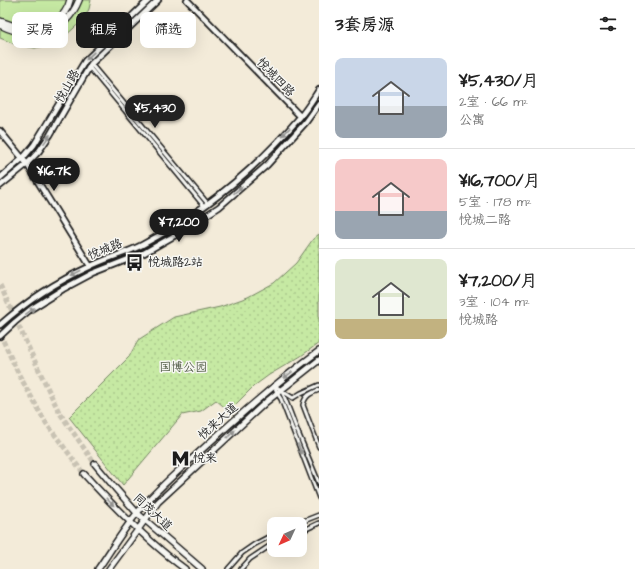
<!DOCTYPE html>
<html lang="zh">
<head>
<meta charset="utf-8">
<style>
	body { margin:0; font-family:"Architects Daughter","LXGW WenKai TC",sans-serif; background:#f2f2f2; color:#222; height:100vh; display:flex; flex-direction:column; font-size:15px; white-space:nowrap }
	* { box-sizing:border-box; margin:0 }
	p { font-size:13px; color:#767676 }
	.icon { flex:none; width:22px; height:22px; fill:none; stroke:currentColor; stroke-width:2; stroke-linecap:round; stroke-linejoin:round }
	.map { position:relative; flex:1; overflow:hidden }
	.drawer { display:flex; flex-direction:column; background:#fff; width:316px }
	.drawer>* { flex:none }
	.guide { position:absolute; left:12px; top:12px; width:247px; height:36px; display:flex; gap:8px }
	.needle { width:26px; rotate:226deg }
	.tools { position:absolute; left:267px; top:517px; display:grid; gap:8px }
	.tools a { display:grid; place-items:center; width:40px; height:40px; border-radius:8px; background:#fff; box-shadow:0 4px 16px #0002; font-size:20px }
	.price { position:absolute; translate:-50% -34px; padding:0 9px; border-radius:14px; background:#1c1c1c; color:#fff; font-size:13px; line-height:26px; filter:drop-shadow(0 1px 2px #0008) }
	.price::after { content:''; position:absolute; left:50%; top:24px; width:12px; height:9px; margin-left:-6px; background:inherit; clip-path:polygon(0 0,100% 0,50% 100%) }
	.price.on { background:#222; color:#fff }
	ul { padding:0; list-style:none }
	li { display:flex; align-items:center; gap:12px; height:100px; padding:0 16px }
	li+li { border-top:1px solid #e0e0e0 }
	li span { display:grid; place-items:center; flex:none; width:112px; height:80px; border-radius:8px; color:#555 }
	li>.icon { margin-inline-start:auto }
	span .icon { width:48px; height:48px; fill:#fffc; stroke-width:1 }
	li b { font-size:17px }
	h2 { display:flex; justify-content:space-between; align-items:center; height:48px; padding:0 16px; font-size:17px }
	.tag { padding:0 14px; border-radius:8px; background:#fff; box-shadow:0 4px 16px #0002; font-size:14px; line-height:36px }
	.tag.on { background:#1c1c1c; color:#fff }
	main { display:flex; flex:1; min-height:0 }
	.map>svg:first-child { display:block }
	.green { fill:#c6e9a3; stroke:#718260 }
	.park { fill:url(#park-dots); stroke:#718260 }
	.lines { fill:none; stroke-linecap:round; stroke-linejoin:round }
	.primary-tunnel { stroke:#c8c2b3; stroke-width:5; stroke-dasharray:5 2.5; stroke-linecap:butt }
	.street-casing { stroke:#1c1c1c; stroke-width:6 }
	.secondary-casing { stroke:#1c1c1c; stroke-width:8 }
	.primary-casing { stroke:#1c1c1c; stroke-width:8 }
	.highway-casing { stroke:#1c1c1c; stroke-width:8 }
	.street { stroke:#f6f6f2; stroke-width:3 }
	.secondary { stroke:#f6f6f2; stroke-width:4.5 }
	.primary { stroke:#f6f6f2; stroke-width:5 }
	.highway { stroke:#f6f6f2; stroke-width:5.5 }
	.oneway { fill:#949492 }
	.labels { text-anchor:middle; stroke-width:3; stroke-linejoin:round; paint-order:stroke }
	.street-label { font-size:12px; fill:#1c1c1c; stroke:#f6f6f2 }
	.poi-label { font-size:12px; fill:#1c1c1c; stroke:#f6f6f2; text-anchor:start }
	.park-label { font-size:12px; fill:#4f5a44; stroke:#f6f6f2 }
</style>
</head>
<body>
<main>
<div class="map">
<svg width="319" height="569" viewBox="0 0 319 569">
	<defs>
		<pattern id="park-dots" width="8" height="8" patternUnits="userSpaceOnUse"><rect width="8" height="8" fill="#c6e9a3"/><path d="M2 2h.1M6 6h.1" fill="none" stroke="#aac78c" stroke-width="1.8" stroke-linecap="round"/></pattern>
	</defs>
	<rect width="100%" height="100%" fill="#f3ebd9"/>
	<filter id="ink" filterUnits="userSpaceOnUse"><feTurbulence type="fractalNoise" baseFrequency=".025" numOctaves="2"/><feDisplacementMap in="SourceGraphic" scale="8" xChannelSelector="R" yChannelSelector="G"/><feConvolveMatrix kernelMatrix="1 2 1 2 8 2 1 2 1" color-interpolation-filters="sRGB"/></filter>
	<g filter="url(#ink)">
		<path class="green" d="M0,0H91L89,9L84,19L64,37L50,45L35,48L17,45L0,38Z"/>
		<path class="park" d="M319,234V343L301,356L269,375L254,386L229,411L216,400L201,411L182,415L123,485L69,417L129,357L138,340L174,317L220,307L248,297L274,283L296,263L313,239Z"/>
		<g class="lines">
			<path class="primary-tunnel" d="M0,285L38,368L59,412L95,464
				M0,334L18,373L46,423L84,474"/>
			<defs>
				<path id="street" d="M91,64L208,204
					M89,67L204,206
					M319,390C311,393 305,395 303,405L319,447
					M282,391L293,398L301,393L319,385
					M319,483L297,430L284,396L281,390L274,385L277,393L281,399L319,498
					M296,524L319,515
					M300,532L319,523
					M228,569L242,553L255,544L274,534
					M241,569L250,559L274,543"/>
				<path id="secondary" d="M187,0L300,116
					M0,131L27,164L90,266
					M0,178L23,158L34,145L85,61L149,0
					M0,186L27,164L39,151L50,135L91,64L158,0
					M0,325C27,301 56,282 89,267C106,258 125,254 142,245C202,213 256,169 300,117C307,109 313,99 319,90
					M0,336L15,322L31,309L63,289L93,273L144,253L179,233L219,207L267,165L306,122L319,104"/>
				<path id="primary" d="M95,464L115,488L137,513L202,569
					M84,474C115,508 148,542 185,569
					M98,569C111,550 123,530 138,512C155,491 176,473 196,455C236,418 275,383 319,351
					M109,569L145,520L158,502L266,402L319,360"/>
				<path id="highway" d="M0,21C9,24 17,28 27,29C45,30 66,19 70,0
					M0,25C32,41 65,35 79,0"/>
			</defs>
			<use href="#street" class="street-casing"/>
			<use href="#secondary" class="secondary-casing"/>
			<use href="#primary" class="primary-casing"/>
			<use href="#highway" class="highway-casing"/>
			<use href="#street" class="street"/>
			<use href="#secondary" class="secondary"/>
			<use href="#primary" class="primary"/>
			<use href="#highway" class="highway"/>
		</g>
		<defs><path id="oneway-solid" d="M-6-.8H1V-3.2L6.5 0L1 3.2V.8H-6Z"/></defs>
		<g class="oneway">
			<use href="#oneway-solid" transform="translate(90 56) rotate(136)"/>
			<use href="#oneway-solid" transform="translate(286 132) rotate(133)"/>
			<use href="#oneway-solid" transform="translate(47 139) rotate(-55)"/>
			<use href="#oneway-solid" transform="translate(238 190) rotate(-41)"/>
			<use href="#oneway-solid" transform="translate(76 273) rotate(153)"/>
			<use href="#oneway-solid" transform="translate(30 311) rotate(-36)"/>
			<use href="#oneway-solid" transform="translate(288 375) rotate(142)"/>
			<use href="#oneway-solid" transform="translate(231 434) rotate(-43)"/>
			<use href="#oneway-solid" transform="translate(300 449) rotate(69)"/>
			<use href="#oneway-solid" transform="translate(110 502) rotate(45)"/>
		</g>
	</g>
	<defs>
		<symbol id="bus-bare" viewBox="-9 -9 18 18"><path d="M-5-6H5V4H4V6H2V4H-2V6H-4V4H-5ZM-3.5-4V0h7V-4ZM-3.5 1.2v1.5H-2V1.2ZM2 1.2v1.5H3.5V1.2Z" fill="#1c1c1c" stroke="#f6f6f2" stroke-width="2.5" paint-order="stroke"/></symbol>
		<symbol id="metro-bare" viewBox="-9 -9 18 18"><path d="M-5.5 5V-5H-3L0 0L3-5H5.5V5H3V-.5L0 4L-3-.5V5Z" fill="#1c1c1c" stroke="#f6f6f2" stroke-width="2.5" paint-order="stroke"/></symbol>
	</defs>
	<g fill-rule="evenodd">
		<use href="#bus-bare" x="122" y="250" width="25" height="25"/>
		<use href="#metro-bare" x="168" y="446" width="25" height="25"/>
	</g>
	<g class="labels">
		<g class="street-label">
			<text transform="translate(276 77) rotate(46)" y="4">悦城四路</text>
			<text transform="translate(67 86) rotate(-60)" y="4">悦山路</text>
			<text transform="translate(105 249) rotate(-22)" y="4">悦城路</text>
			<text transform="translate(218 421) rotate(-42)" y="4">悦来大道</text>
			<text transform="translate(153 512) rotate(43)" y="4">同茂大道</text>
		</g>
		<g class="poi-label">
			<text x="148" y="266">悦城路2站</text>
			<text x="193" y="462">悦来</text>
		</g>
		<g class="park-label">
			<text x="183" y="371">国博公园</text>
		</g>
	</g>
</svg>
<div class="tools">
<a><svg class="needle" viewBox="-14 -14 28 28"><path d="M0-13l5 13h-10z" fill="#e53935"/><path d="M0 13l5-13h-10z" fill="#767676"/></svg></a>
</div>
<b class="price on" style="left:155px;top:129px">¥5,430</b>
<b class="price" style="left:54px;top:192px">¥16.7K</b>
<b class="price" style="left:179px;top:243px">¥7,200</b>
<div class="guide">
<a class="tag">买房</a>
<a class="tag on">租房</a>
<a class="tag">筛选</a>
</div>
</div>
<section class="drawer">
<h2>3套房源<svg class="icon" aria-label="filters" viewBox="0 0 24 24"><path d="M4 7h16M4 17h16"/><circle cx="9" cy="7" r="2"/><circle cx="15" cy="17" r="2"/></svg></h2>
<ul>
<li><span style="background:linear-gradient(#c9d6e8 60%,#9aa5b1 0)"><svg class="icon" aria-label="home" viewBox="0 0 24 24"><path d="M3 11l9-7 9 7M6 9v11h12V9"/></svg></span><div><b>¥5,430/月</b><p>2室 · 66 m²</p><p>公寓</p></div></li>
<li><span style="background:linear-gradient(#f6c9c9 65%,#9aa5b1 0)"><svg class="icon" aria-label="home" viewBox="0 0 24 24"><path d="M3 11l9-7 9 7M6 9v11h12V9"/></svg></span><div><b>¥16,700/月</b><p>5室 · 178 m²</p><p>悦城二路</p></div></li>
<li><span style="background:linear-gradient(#dfe7d0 75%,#c2b280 0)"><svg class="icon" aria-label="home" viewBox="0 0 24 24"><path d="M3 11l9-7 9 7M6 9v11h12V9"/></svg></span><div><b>¥7,200/月</b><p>3室 · 104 m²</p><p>悦城路</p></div></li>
</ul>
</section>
</main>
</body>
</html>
